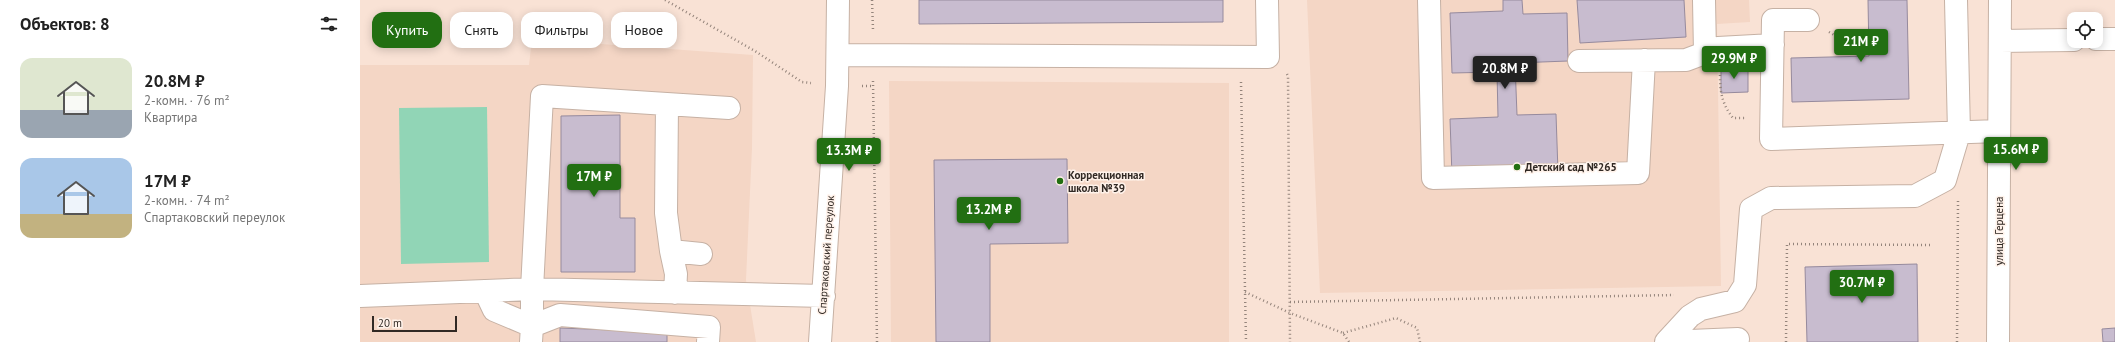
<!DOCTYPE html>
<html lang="ru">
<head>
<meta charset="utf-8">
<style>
	body { margin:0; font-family:"PT Sans",sans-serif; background:#f6f6f6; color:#222; height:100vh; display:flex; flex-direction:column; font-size:15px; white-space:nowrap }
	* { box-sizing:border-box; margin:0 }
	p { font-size:13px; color:#767676 }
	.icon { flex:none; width:22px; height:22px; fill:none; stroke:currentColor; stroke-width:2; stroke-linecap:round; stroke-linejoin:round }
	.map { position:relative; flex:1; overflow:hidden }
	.panel { display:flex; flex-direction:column; background:#fff; width:360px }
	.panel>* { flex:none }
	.top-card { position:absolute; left:12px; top:12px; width:380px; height:36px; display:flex; gap:8px }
	.controls { position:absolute; left:1707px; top:12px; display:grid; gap:8px }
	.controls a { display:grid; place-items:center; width:36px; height:36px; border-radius:8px; background:#fff; box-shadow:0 2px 10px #0003; font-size:20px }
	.scale { position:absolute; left:12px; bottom:10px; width:85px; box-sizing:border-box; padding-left:4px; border:2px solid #312924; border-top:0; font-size:11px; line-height:14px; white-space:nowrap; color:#312924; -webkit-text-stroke:3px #fff2ea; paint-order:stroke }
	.price { position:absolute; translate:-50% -34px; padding:0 9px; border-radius:4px; background:#226f12; color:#fff; font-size:13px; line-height:26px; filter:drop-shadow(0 1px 2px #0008) }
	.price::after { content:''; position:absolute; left:50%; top:24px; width:12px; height:9px; margin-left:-6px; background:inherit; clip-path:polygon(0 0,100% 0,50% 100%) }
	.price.on { background:#222; color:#fff }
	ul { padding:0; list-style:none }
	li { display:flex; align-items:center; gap:12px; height:100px; padding:0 20px }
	li span { display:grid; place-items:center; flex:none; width:112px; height:80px; border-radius:12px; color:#555 }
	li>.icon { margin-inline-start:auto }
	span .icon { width:48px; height:48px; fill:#fffc; stroke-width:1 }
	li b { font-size:17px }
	h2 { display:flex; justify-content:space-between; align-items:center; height:48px; padding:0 20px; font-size:17px }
	.chip { padding:0 14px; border-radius:12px; background:#fff; box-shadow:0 2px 10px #0003; font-size:14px; line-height:36px }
	.chip.on { background:#226f12; color:#fff }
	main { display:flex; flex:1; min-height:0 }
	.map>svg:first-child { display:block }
	.built { fill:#f4d6c5 }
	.green { fill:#91d5b6 }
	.building { fill:#c8bccf; stroke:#968a9d }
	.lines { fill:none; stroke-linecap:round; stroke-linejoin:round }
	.minor-casing { stroke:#c6b1a4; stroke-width:24 }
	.path { stroke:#94847b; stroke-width:2.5; stroke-dasharray:1 3; stroke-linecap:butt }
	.minor { stroke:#fff; stroke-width:22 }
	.poi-dot { fill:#226f12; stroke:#fff2ea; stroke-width:1.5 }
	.labels { text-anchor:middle; stroke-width:3; stroke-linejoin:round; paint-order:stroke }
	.poi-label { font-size:11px; font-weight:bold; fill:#312924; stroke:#fff2ea; text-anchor:start }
	.street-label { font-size:11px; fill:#312924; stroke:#fff2ea }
</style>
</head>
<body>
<main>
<section class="panel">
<h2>Объектов: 8<svg class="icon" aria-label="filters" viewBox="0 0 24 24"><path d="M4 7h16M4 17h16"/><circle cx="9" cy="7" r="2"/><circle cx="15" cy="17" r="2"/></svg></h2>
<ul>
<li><span style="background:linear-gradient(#dfe7d0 65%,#9aa5b1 0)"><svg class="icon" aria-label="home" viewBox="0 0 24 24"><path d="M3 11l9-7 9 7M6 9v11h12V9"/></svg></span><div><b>20.8M ₽</b><p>2-комн. · 76 m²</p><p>Квартира</p></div></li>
<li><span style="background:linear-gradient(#a9c7e8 70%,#c2b280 0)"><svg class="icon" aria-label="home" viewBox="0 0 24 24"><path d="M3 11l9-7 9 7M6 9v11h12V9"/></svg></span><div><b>17M ₽</b><p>2-комн. · 74 m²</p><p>Спартаковский переулок</p></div></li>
</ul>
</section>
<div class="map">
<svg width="1755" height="342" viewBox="0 0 1755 342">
	<rect width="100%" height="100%" fill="#f9e2d5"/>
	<path class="built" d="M947,0H1389L1390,22L1357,24L1361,286L960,293Z
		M172,39L393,55L392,148L386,280L396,342H0V65H169Z
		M529,81L869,83V342H531Z"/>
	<path class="green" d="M127,107L129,262L41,264L39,108Z"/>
	<path class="building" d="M559,0H863V22L559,24Z
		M1143,0H1162L1163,14L1207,13L1208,61L1155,63L1157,115L1196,114L1198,172L1092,176L1090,119L1138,117L1137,72L1092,73L1090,13L1143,11Z
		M1217,0H1324L1326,37L1220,43Z
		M1508,0H1547L1549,99L1432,102L1431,58L1509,56Z
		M1388,66V92L1361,93V67Z
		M260,115V218H275V272H201V116Z
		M707,159L708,243L630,244V342H576L574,160Z
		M1557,264L1558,342H1447L1445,267Z
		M200,328L307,332V342H200Z
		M1755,328V342H1743L1742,329Z"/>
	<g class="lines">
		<defs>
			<path id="minor" d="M1069,0L1073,178L1278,173L1284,60
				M1344,0L1345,53
				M1448,20H1413L1411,139L1639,131
				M1736,39H1755
				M1640,41L1714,40
				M478,55L908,57L907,0
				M1219,61L1326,60L1358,48L1413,45
				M307,104L306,213L311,251L341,254
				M369,108L182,96L172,289L464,296
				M311,251L316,274L315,293
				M0,296L172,289V326L134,310L125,291
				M171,342L172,326L200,315L349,327L348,342
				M460,342L477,86L478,0
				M1306,342L1330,316L1341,309L1375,301L1385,285L1391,209L1411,198L1555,196L1585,180L1599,133L1596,0
				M1306,342L1378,339
				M1638,342L1640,0"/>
		</defs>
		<use href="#minor" class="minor-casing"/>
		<path class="path" d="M305,0L395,51L442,82L451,83
			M512,0L513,30
			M1469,32L1486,42
			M927,74L928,76L930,342
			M1360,75C1360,92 1362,104 1373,118H1386
			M513,81L517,342
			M881,82L886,342
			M502,86H514
			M885,292L930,313L983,333L989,342
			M930,302L1314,295
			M983,333L1036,318L1057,328L1060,342
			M1426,342L1427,244L1570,245
			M1597,342L1598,201"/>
		<use href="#minor" class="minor"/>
	</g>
	<g class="poi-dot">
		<circle cx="1157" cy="167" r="4"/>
		<circle cx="700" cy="181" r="4"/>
	</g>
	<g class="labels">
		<g class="poi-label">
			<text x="1165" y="171">Детский сад №265</text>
			<text x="708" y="179">Коррекционная<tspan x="708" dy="13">школа №39</tspan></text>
		</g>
		<g class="street-label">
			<text transform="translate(1639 231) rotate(-90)" y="4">улица Герцена</text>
			<text transform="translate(466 255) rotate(-86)" y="4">Спартаковский переулок</text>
		</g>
	</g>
</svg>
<div class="controls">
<a><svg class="icon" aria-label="locate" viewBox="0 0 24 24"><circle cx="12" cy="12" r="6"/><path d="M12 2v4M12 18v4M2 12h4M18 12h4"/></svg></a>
</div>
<div class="scale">20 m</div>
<b class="price" style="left:1501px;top:63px">21M ₽</b>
<b class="price" style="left:1374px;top:80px">29.9M ₽</b>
<b class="price on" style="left:1145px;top:90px">20.8M ₽</b>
<b class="price" style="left:1656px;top:171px">15.6M ₽</b>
<b class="price" style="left:489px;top:172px">13.3M ₽</b>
<b class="price" style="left:234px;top:198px">17M ₽</b>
<b class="price" style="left:629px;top:231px">13.2M ₽</b>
<b class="price" style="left:1502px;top:304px">30.7M ₽</b>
<div class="top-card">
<a class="chip on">Купить</a>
<a class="chip">Снять</a>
<a class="chip">Фильтры</a>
<a class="chip">Новое</a>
</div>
</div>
</main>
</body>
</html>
